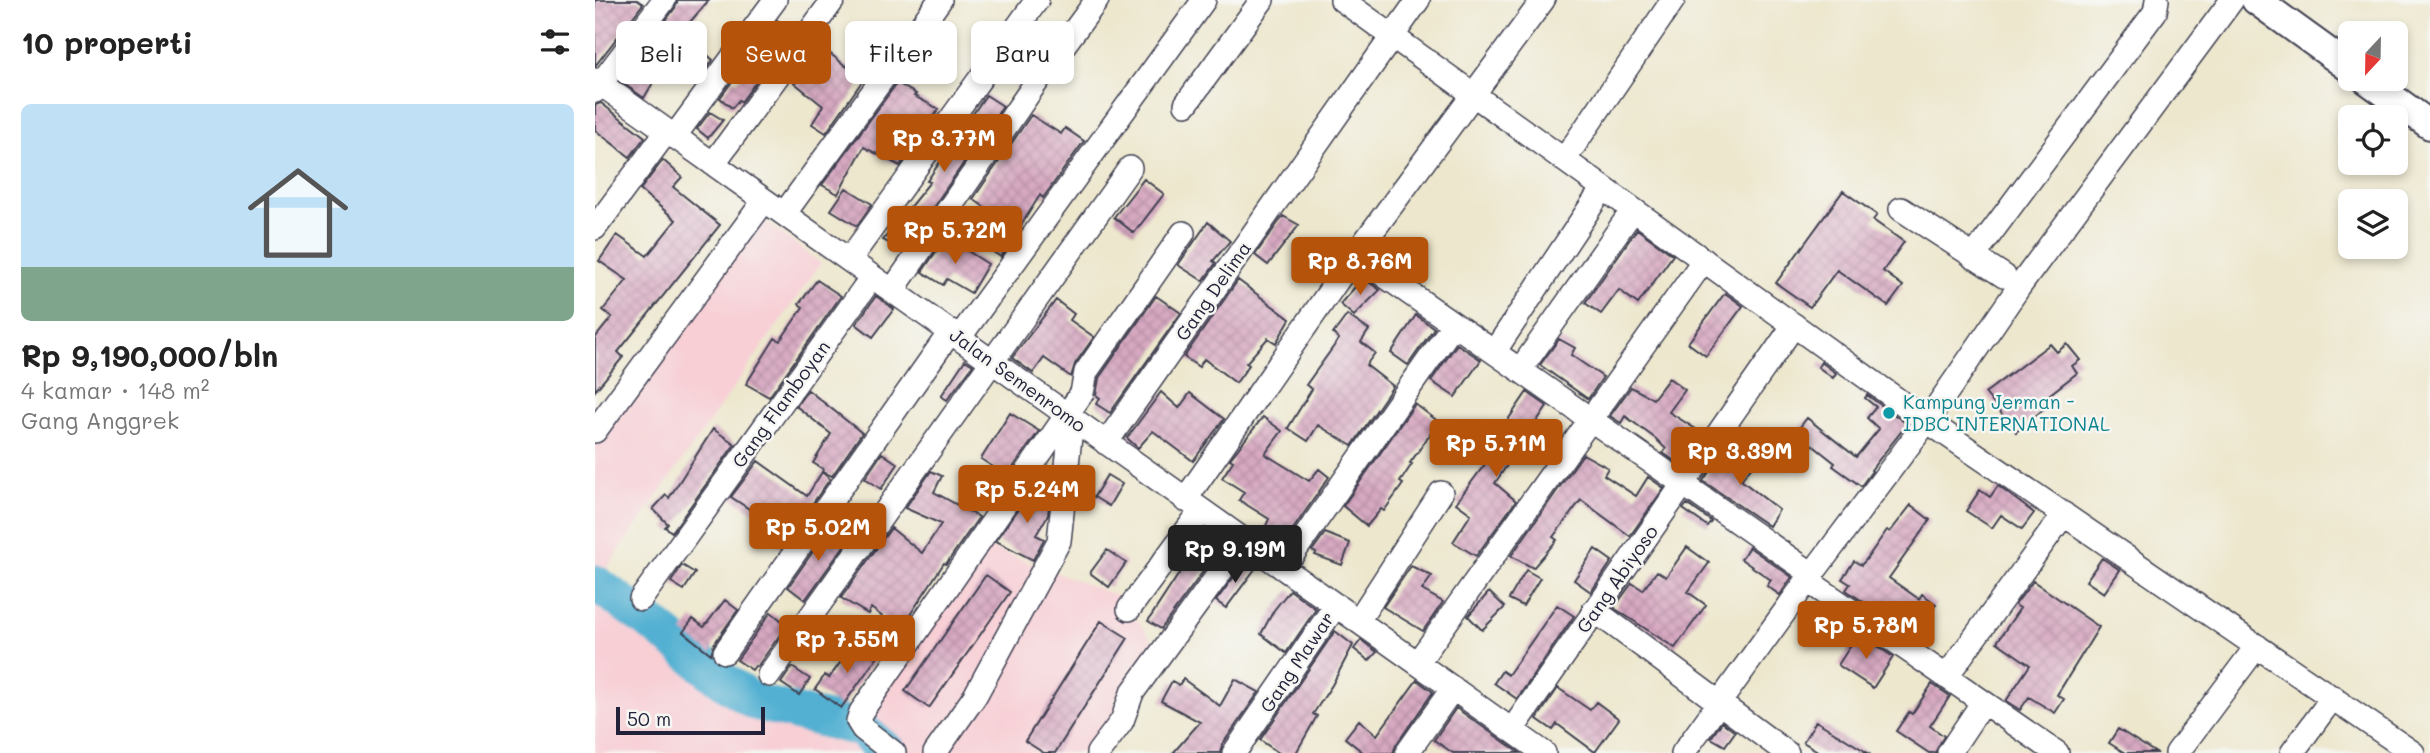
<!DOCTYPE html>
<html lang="id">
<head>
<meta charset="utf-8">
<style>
	body { margin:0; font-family:Mali,sans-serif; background:#f2f2f2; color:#222; height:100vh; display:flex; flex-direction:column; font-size:26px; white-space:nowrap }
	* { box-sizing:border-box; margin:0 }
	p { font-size:23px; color:#767676 }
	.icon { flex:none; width:38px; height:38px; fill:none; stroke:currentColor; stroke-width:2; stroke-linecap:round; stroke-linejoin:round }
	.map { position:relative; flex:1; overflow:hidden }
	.panel { display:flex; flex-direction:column; background:#fff; width:595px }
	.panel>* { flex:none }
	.guide { position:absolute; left:21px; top:21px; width:665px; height:63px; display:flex; gap:14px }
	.needle { width:46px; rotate:202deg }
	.controls { position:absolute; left:1743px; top:21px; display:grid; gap:14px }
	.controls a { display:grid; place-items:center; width:70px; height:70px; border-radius:10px; background:#fff; box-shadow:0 4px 10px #0003; font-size:35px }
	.scale { position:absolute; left:21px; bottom:18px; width:149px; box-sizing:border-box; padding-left:7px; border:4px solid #22223b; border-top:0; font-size:19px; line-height:24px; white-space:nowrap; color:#22223b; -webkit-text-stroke:5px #f6f6f2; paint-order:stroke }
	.price { position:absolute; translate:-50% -60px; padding:0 16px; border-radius:7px; background:#b45309; color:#fff; font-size:23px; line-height:46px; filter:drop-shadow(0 2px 4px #0008) }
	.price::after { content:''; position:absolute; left:50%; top:42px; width:21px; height:16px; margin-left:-10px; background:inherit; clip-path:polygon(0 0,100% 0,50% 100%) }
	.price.on { background:#222; color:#fff }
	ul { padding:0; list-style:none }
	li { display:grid; align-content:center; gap:14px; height:371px; padding:0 21px }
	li+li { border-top:2px solid #e0e0e0 }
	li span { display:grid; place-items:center; height:217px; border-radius:10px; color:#555 }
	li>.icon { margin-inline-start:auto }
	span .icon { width:126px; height:126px; fill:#fffc; stroke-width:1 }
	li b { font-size:30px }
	h2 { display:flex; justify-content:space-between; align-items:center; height:84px; padding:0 21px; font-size:30px }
	.tag { padding:0 24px; border-radius:10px; background:#fff; box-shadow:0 4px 10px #0003; font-size:24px; line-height:63px }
	.tag.on { background:#b45309; color:#fff }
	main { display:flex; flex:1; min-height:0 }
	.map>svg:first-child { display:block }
	.built { fill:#f7cfd5 }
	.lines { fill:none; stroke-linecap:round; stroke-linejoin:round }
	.river { stroke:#53b0d2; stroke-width:37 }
	.building { fill:url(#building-cross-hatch) }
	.minor-casing { stroke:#404051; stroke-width:26 }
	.major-casing { stroke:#404051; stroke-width:32 }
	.minor { stroke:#fff; stroke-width:23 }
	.major { stroke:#fff; stroke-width:28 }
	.culture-dot { fill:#0f9aa8; stroke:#f6f6f2; stroke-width:2.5 }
	.labels { text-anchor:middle; stroke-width:5; stroke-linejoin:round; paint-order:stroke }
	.street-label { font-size:19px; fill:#22223b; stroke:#f6f6f2 }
	.culture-label { font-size:19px; fill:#0d838f; stroke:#f6f6f2; text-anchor:start }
</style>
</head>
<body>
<main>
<section class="panel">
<h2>10 properti<svg class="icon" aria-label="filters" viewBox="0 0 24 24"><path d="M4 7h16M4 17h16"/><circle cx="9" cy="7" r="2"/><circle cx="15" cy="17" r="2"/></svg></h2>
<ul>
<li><span style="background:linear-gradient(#bfe0f5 75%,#7fa58c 0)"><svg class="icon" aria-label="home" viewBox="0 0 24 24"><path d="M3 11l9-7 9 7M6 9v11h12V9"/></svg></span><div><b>Rp 9,190,000/bln</b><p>4 kamar · 148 m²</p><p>Gang Anggrek</p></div></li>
</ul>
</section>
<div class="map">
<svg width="1835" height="753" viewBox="0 0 1835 753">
	<defs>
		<pattern id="building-cross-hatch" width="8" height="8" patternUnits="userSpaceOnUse" patternTransform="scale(1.75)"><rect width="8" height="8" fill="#d7a9c1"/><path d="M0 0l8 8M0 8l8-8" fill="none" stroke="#b891a7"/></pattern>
	</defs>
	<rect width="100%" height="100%" fill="#f6f6f2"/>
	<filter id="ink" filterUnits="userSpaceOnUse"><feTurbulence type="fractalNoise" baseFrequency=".0143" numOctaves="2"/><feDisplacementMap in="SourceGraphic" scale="14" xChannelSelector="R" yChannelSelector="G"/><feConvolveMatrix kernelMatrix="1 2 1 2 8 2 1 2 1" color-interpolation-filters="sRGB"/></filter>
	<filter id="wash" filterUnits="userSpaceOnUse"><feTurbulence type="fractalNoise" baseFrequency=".00686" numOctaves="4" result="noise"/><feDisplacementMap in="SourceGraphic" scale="28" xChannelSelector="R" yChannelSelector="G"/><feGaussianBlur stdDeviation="1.57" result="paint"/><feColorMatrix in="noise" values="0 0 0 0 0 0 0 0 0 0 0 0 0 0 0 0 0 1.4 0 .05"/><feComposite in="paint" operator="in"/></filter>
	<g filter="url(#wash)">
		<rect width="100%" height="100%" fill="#ede7cd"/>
		<path class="built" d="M164,217L226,263L0,585V429Z
			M391,546L520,595L534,609L561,645L519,702L528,713L497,753H0V598L97,676L173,719L200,713L256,729Z"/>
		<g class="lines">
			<path class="river" d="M0,583L62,627L118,673L160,702L264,728L294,753"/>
		</g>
		<g id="blocks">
			<path class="building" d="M0,0H42L48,4L0,66Z
				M83,0H114L83,36L68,24L80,8Z
				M182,20L198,31L146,102L144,100L137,108L125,98L139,79L142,82L163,56L159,53Z
				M97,41L118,60L105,79L82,58Z
				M223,44L252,67L260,47L284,57L231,133L217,124L228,106L196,80Z
				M35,68L59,81L49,98L25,81Z
				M302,83L321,94L319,96L344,109L305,166L269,147L243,194L227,185Z
				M391,95L408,106L308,251L288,240L335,182L332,181Z
				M6,103L50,137L35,157L0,130V105Z
				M115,112L128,120L113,138L102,129Z
				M436,115L466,134L470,128L489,141L448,198L445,195L406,257L389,246L407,219L378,199Z
				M68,160L87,177L78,187L125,225L23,352L28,357L0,391V338L17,317L8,310L32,280L4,261L22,235L52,256L81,220L45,190Z
				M549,179L569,194L539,233L519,217Z
				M251,188L277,204L262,226L236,210Z
				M1248,191L1282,215L1278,220L1309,242L1288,271L1308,286L1293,306L1242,270L1215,307L1181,283Z
				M688,216L704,225L673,265L660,255Z
				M613,222L635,241L618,261L621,263L608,281L583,265Z
				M1042,229L1078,255L1043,304L1024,290L1006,314L990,303Z
				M351,237L393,264L376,293L352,279L348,285L327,272Z
				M768,278L785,290L759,316L745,304Z
				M222,280L246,296L174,397L151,384L180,338L185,341L208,307L204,304Z
				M643,280L695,319L681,343L673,338L651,363L654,365L641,383L609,359L604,367L589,357Z
				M1130,293L1148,306L1111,356L1093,343Z
				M281,296L299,309L278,337L261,324Z
				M561,296L586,313L515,413L501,404L505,398L501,395L504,378Z
				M461,300L479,314L475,320L499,337L480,364L476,377L449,358L438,373L417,358Z
				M752,315L774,330L766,342L780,353L771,365L798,386L757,446L723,425L713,441L693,428L717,389L711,385L744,339L738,334Z
				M821,315L839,328L813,365L796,353Z
				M964,339L980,348L976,355L1008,377L993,399L945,365Z
				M862,344L886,360L860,397L836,381Z
				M1455,344L1462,352L1472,344L1485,360L1477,366L1482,373L1445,402L1450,408L1421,432L1390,393Z
				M370,360L378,365L352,400L346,396Z
				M1226,362L1241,373L1238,378L1223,367Z
				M1074,378L1090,390L1074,412L1107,433L1085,465L1068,453L1071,449L1061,439L1030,416L1026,423L1015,416L1036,387L1058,399Z
				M213,390L267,433L237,476L227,472L228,469L218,463L236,434L201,406Z
				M566,392L584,408L595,393L629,419L598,461L558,431L543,448L532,438Z
				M932,392L952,406L900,483L921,501L881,556L858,542L876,514L861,503L896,456L891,452Z
				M1272,395L1312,424L1276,470L1277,471L1266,486L1238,466L1240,463L1201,432L1212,418L1261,457L1284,429L1272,418L1281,407L1270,398Z
				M820,404L844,422L815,463L817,464L805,482L808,484L789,511L786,509L772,526L748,506Z
				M415,413L444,431L412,476L386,459Z
				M668,417L687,431L670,454L714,481L724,469L734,477L692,538L670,528L674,519L644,500L649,492L627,478L638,461L635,459Z
				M118,429L140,444L77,532L70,527L73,524L58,509L71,495L74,498Z
				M1144,449L1161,461L1146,480L1184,510L1174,526L1108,481L1122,460L1131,466Z
				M287,453L303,464L286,489L270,478Z
				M988,454L1013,468L1009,475L1041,496L1053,477L1069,488L1035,536L986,500L958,537L962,540L938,568L916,556Z
				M163,461L212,496L227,472L235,479L186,548L175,539L183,528L136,497Z
				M336,471L347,476L339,492L384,517L351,564L349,563L305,630L276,608L273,614L246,598L296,528L327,553L346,524L310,508Z
				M512,475L527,484L514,506L499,497Z
				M1403,486L1439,513L1427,529L1406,515L1397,528L1371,511L1385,490L1395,497Z
				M438,488L455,498L453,515L441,535L449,539L438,560L401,541Z
				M1092,504L1116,521L1112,526L1088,509Z
				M1316,505L1335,520L1294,578L1324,599L1327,594L1341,604L1319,637L1251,590L1255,584L1247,579L1259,561L1266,565L1270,561L1292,530L1295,532Z
				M236,526L254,539L210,600L193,587Z
				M612,531L629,543L566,629L553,621Z
				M730,533L755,543L747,565L720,555L721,553L717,551Z
				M1092,547L1114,563L1093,592L1111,605L1080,648L1019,608L1037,583L1048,590L1062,571L1071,577Z
				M1154,547L1197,577L1185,595L1172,586L1176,580L1146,559Z
				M1000,549L1017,561L996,592L979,580Z
				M512,550L531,563L514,587L495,573Z
				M1507,558L1525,570L1509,593L1491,581Z
				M650,562L660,569L631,608L621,601Z
				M87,565L100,573L89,590L76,582Z
				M816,566L837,576L827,590L848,602L828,631L788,607Z
				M931,570L945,578L928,606L914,599Z
				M391,575L415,592L334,708L310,691Z
				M1438,581L1504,627L1462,695L1469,699L1460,713L1434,697L1425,710L1411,701L1435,665L1402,642L1425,608L1420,605Z
				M695,590L721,609L691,653L666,634L679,610Z
				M894,592L910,607L887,630L873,616Z
				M130,600L143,610L119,644L116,654L88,632L98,619L109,627Z
				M962,605L979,616L922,699L899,683L907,671L913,675Z
				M176,612L192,625L162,667L160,666L157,670L142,660Z
				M506,621L533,638L460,753H449L430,741Z
				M740,631L758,645L737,685L718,714L722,716L701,753H684L665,740Z
				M1264,633L1298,657L1278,688L1243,665Z
				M766,640L782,652L774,661L759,649Z
				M261,641L283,656L246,708L220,689L230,675L234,678Z
				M197,667L215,679L204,695L186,683Z
				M588,679L625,706L640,679L664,692L627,745L625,753H578L605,722L566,701L577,681L584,685Z
				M822,680L838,692L801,745L798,753H769L750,738L764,720L782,735Z
				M1337,684L1355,696L1335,726L1349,736L1340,753H1334L1301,731L1314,712L1317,714Z
				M963,688L995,710L1001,702L1024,719L1000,752L962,724L958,730L942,719Z
				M861,708L925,753H858L839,740Z
				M1221,721L1273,753H1226L1208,742Z
				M1127,722L1140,732L1130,746L1116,738Z
				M1523,729L1561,753H1530L1514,743Z"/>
		</g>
	</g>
	<g filter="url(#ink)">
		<use href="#blocks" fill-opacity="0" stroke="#404051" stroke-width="2"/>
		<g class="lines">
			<defs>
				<path id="minor" d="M747,0L1332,421L1818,753
					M0,80L949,753
					M0,91L69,0
					M591,104L667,0
					M79,137L180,0
					M969,160L1078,0
					M118,164L238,0
					M1306,209L1409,276
					M189,214L345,0
					M0,228L72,131
					M760,255L1217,574
					M1378,257L1560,12L1562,0
					M254,260L442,0
					M297,291L438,87L502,0
					M364,338L609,0
					M899,352L1008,188
					M925,370L1038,210
					M0,431L169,201
					M511,443L823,0
					M590,500L760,255L948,0
					M688,568L859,324
					M1213,581L1462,753
					M46,599L277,277
					M534,609L606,511
					M999,610L1192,753
					M763,621L846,493
					M130,652L356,331
					M823,662L1109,260
					M174,675L535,168
					M1351,677L1469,514
					M917,730L1199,325
					M299,753L268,729L263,721L266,712L487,393L491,372L588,233
					M340,753L380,696L464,541L477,418
					M503,753L527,721L537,693L648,541
					M639,753L741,605
					M812,753L858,688
					M1088,753L1217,574L1332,421L1424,287L1637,0
					M1354,753L1388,702
					M1582,753L1662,646
					M1697,753L1738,697"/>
				<path id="major" d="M1661,0L1755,68
					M1771,79L1835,125"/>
			</defs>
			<use href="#minor" class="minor-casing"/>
			<use href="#major" class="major-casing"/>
			<use href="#minor" class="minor"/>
			<use href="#major" class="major"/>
		</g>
	</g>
	<circle class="culture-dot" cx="1294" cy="413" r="7"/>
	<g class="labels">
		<g class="street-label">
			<text transform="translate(618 291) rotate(-55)" y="7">Gang Delima</text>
			<text transform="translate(423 380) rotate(36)" y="7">Jalan Semenromo</text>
			<text transform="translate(186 404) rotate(-54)" y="7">Gang Flamboyan</text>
			<text transform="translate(1022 579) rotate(-55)" y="7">Gang Abiyoso</text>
			<text transform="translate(702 662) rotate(-56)" y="7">Gang Mawar</text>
		</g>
		<g class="culture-label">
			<text x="1308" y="409">Kampung Jerman -<tspan x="1308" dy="22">IDBC INTERNATIONAL</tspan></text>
		</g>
	</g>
</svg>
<div class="controls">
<a><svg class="needle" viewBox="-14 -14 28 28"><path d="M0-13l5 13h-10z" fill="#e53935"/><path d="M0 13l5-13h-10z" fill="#767676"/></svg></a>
<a><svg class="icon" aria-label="locate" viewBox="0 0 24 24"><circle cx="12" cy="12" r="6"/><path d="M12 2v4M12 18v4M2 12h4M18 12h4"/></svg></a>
<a><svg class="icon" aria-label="layers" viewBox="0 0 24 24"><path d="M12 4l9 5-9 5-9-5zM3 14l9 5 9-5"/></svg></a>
</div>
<div class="scale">50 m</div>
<b class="price" style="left:349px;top:174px">Rp 3.77M</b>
<b class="price" style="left:360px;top:266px">Rp 5.72M</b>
<b class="price" style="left:765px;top:297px">Rp 8.76M</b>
<b class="price" style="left:901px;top:479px">Rp 5.71M</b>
<b class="price" style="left:1145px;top:487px">Rp 3.39M</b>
<b class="price" style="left:432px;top:525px">Rp 5.24M</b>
<b class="price" style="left:223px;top:563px">Rp 5.02M</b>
<b class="price on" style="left:640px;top:585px">Rp 9.19M</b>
<b class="price" style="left:1271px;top:661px">Rp 5.78M</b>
<b class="price" style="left:252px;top:675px">Rp 7.55M</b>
<div class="guide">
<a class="tag">Beli</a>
<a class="tag on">Sewa</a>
<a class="tag">Filter</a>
<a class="tag">Baru</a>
</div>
</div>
</main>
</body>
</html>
